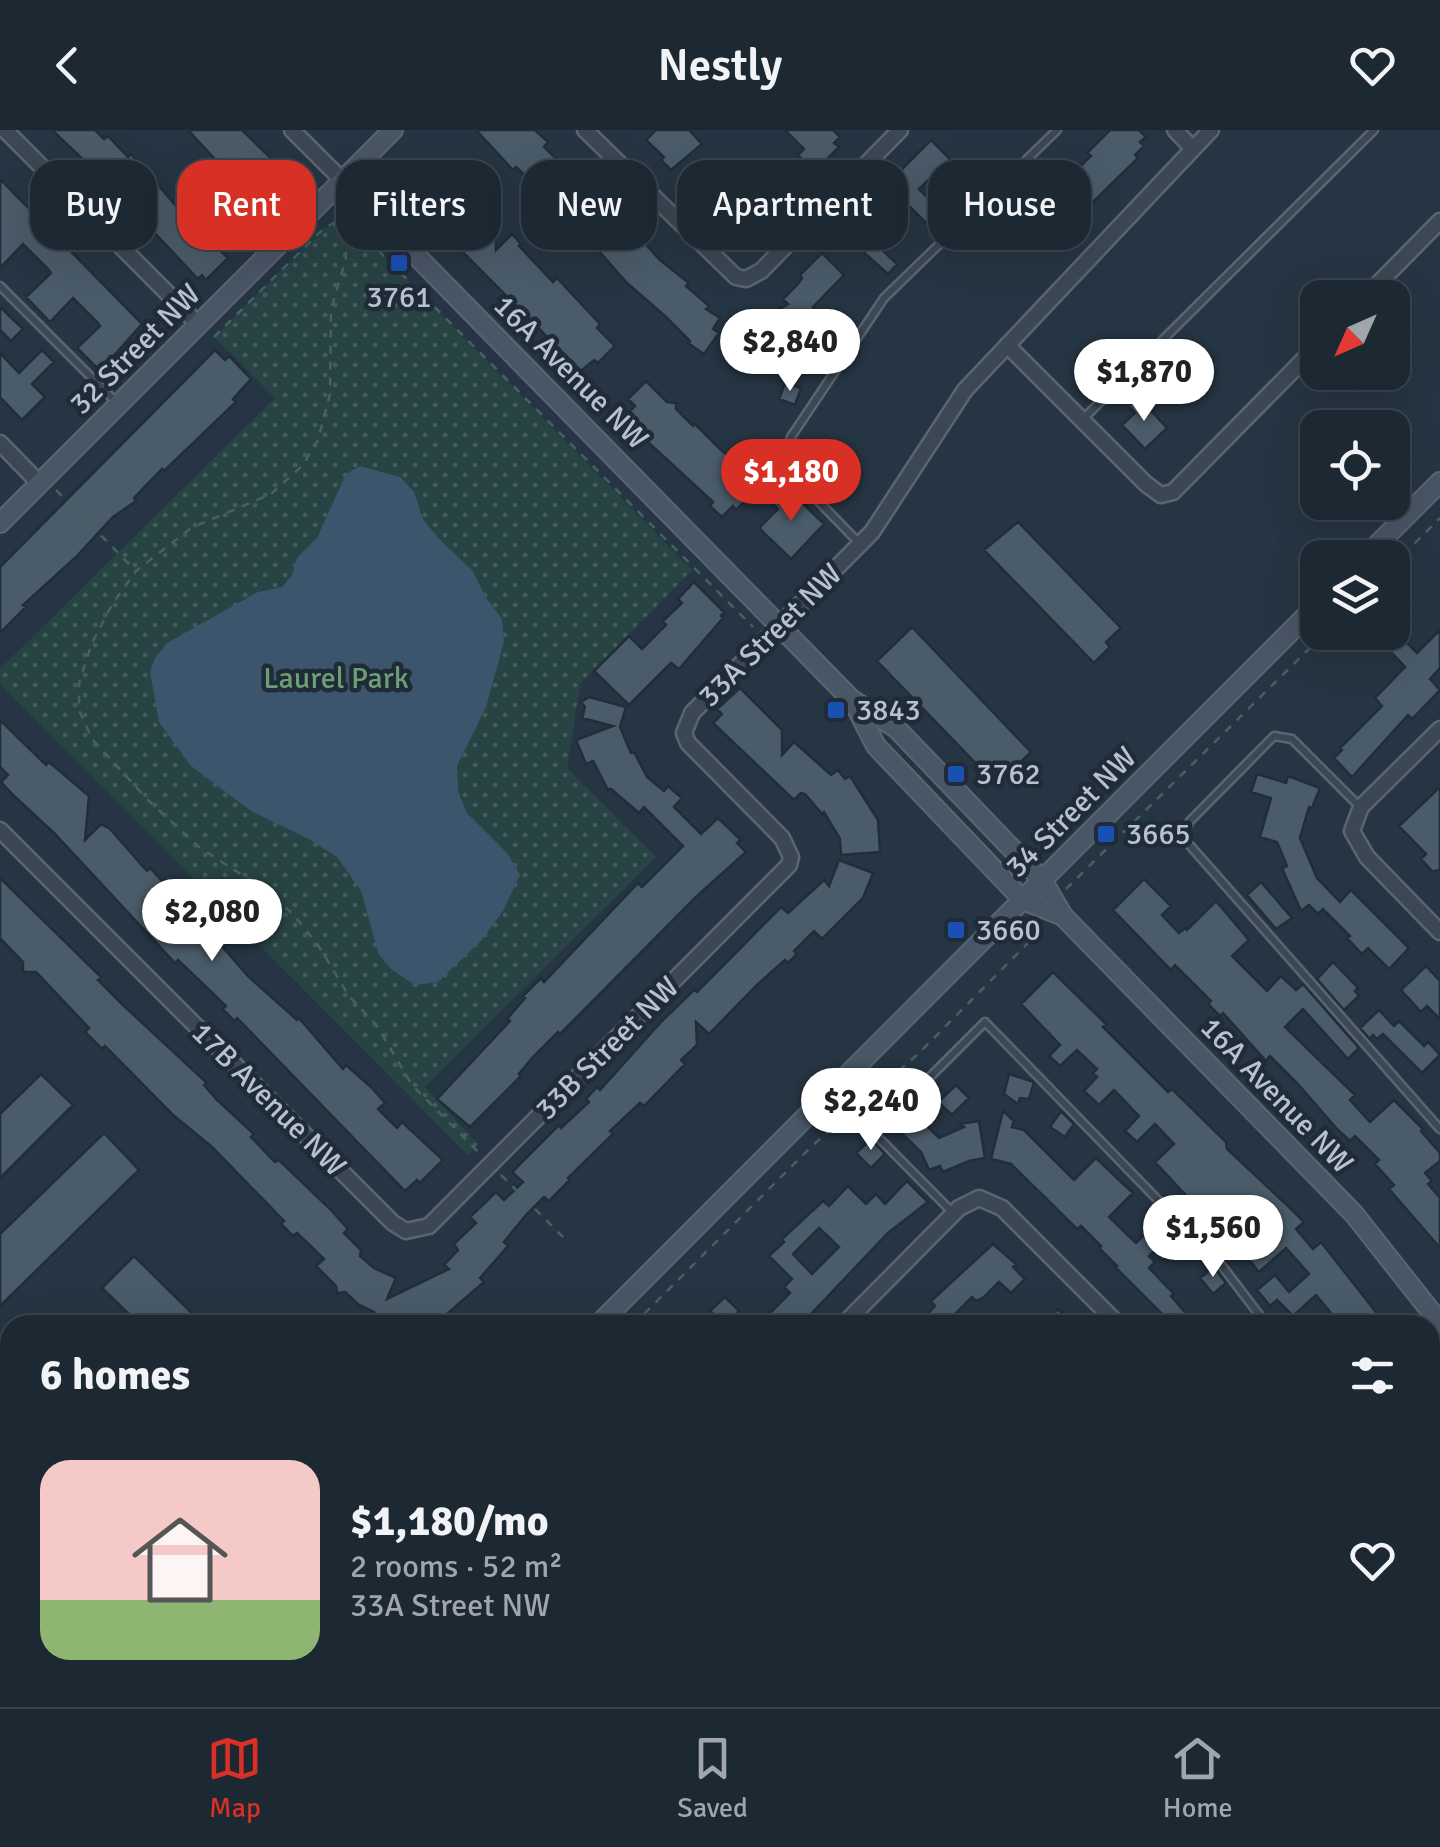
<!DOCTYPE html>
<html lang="en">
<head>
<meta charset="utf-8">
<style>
	body { margin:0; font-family:Signika,sans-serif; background:#25303a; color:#f1f3f6; height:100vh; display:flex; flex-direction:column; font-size:38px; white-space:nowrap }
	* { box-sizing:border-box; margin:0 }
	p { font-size:32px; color:#a0a6ac }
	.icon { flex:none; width:55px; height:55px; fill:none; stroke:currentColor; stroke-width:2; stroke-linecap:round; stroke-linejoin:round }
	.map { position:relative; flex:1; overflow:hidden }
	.side { position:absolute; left:0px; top:1185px; width:1440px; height:392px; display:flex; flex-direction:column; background:#1c2832; border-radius:30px 30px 0 0; box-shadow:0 10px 40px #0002,0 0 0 2px #3a444d }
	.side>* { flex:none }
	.hud { position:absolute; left:30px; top:30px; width:1380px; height:90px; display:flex; gap:20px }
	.needle { width:65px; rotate:225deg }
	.buttons { position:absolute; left:1300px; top:150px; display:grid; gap:20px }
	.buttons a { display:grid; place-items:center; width:110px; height:110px; border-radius:20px; background:#1c2832; box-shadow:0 10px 40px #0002,0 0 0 2px #3a444d; font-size:50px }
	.price { position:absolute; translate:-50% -85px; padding:0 22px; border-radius:35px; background:#fff; color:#222; font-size:32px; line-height:65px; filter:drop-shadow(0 2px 5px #0008) }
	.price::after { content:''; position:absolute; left:50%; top:60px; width:30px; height:22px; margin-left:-15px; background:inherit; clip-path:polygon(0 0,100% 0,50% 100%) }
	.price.selected { background:#d93025; color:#fff }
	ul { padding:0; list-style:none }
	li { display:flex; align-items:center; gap:30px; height:250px; padding:0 40px }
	li span { display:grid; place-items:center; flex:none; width:280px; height:200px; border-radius:30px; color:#555 }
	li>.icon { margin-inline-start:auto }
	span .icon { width:120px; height:120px; fill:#fffc; stroke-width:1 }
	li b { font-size:42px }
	h2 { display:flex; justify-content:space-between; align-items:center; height:120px; padding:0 40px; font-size:42px }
	.tag { padding:0 35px; border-radius:30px; background:#1c2832; box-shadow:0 10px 40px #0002,0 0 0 2px #3a444d; font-size:35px; line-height:90px }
	.tag.selected { background:#d93025; color:#fff }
	header { display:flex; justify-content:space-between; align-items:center; height:130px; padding:0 40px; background:#1c2832; font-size:45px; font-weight:600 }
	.dock { display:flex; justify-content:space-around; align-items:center; height:140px; border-top:2px solid #3a444d; background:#1c2832; font-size:28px; color:#a0a6ac }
	.dock a { display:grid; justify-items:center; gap:5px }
	.dock .selected { color:#d93025 }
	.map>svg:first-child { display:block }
	.grass { fill:url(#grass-dots) }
	.water { fill:#3c546c }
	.building { fill:#4a5b69; stroke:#212e3a; stroke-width:2.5; fill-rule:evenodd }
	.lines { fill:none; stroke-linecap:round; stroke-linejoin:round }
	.lane-casing { stroke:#596570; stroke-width:11 }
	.street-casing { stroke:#596570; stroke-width:19 }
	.secondary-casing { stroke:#596570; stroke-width:22 }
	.path { stroke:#476060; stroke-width:2.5; stroke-dasharray:8 8; stroke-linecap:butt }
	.lane { stroke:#3b4753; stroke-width:6 }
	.street { stroke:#3b4753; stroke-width:14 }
	.secondary { stroke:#495666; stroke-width:18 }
	.transit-dot { fill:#1a4fb4; stroke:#1f2c38; stroke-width:4 }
	.labels { text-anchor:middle; stroke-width:9; stroke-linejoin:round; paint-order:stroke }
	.poi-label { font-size:30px; fill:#b8c2cc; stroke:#1f2c38; text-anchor:start }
	.street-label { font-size:30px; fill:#b8c2cc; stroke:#1f2c38 }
	.park-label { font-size:30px; fill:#6f9e75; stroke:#1f2c38 }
</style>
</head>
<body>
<header><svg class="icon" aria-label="back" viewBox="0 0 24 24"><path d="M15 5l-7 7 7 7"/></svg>Nestly<svg class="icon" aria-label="heart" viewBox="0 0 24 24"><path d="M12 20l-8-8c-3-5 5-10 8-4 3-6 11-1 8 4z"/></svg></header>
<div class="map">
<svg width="1440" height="1577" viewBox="0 0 1440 1577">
	<defs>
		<pattern id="grass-dots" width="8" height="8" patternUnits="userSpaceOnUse" patternTransform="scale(2.5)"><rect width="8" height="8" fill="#284344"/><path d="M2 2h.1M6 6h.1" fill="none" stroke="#455c5e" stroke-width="1.8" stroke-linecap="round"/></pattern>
	</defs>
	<rect width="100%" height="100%" fill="#263543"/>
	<path class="grass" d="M342,88L365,107L692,440L580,554L567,638L656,727L425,957L478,1014L468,1025L0,554V539L275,268L214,207L323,99Z"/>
	<path class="water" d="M360,336L400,347L414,362L423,389L440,410L472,440L487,469L502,489L504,512L486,577L457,636L458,661L467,683L508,724L520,745L503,781L480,812L438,852L415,855L392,840L379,825L361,761L337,727L307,708L251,681L191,636L159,592L150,542L155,528L167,513L258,462L282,457L292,445L297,428L317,408L346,344Z"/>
	<path class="building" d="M52,0H95L104,9L108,6L128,27L131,24L190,92L228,128L206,150L202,145L198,149L148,96L122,72L120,74L105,59L109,54Z
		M188,0H242L296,53L291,58L294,61L272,84L262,73L258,76Z
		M476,0H535L548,12L544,17L579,51L575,55L597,78L600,75L621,97L626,93L660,130L689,153L686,156L709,176L706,179L720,188L713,199L719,203L704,224L688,213L690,211L665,186L627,153L559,76L555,80L548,73L544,76L535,67L542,61L516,37L513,40Z
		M656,0H689L702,14L671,40L661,30L664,27L646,10Z
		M785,0H833L840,7L834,13L839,17L814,42L798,25L804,19Z
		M1110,0H1139L1146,7L1140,12L1144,16L1135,25L1138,28L1089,76L1074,89L1070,85L1058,98L1038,78L1091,26L1087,23Z
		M931,10L950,29L919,59L947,88L934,101L887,54Z
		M432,32L454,48L456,46L465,55L461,60L478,77L482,73L496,88V120L512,104L521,114L519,116L553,152L557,148L600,194L597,198L615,216L598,233L594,230L581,241L406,65L413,58L409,55Z
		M717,36L754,70L731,92L709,70L705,74L692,61Z
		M0,49L142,194L100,241L77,218L100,196L98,193L73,168L50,192L26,167L51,143L49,140L23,114L0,138Z
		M869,74L892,98L876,114L897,134L888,144L842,103Z
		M822,123L844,145L813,177L840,205L829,217L811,199L777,220L753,224L747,191L766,187L788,174L783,169L798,154L802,148L800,145Z
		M0,177L23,199L11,211L0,200Z
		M42,220L54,232L32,254L45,267L22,290L0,267V223L19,243Z
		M215,220L225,230L229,226L251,249L233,269L236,272L164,341L162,339L134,368L136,371L113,387L76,427L23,475L26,477L0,503V437Z
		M646,251L667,272L676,273V279L693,296L695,294L722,321L729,326L732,323L742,332L735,339L754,362L736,380L733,376L722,387L710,376L713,372L637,302L640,298L626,285L635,276L628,269Z
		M785,253L801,258L795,275L779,269Z
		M1138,267L1167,298L1145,319L1122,295L1135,283L1128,276Z
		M786,357L824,394L791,429L759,398L778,379L771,372Z
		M1018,392L1121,498L1106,512L1110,517L1094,533L984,420Z
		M694,452L724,482L721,486L723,488L679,539L671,533L629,575L594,541L629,506L642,519L666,495L663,491L682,473L678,469Z
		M912,497L1031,622L1002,650L992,639L986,644L877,531Z
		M1440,500V538L1430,549L1440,560L1412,589L1408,585L1352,647L1334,628L1342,620L1340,618L1382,576L1375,568L1405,537L1391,522L1404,510L1417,523Z
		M740,558L782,600V625L794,612L831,645L838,640L845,649L850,646L878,690L880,722L841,725L840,709L824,682L822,684L805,664L801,663L794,670L713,593L722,584L717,579Z
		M589,567L626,577L620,597L631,623L634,622L647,647L664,661L668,656L682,668L674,677L701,704L718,688L741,710L737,713L746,722L697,766L560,904L558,902L532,928L519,944L521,946L470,997L437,969L510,891L507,889L525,868L523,866L541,848L544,852L638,753L642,757L683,716L644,677L639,683L611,659L608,660L593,631L586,634L576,610L613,596L582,588L585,577L581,572Z
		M0,590L46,635L48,632L55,637L89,666L85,710L101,694L110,699L147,741L150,738L164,753V760L184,780L195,789L198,785L207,795L205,797L249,847L297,890L299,888L343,939L346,935L372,958L385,973L378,979L397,998L402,992L443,1030L420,1053L417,1050L405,1061L237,888L234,891L223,879L226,876L178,830L175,833L54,703L14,666L1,652L8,645L0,637Z
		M1257,644L1286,653L1288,646L1320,658L1312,678L1309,677L1300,708L1317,748L1340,772L1351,760L1409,818L1389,839L1368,818L1362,824L1347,808L1350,806L1323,779L1318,784L1309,775L1301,781L1282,738L1287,736L1277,712L1260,707L1271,668L1251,662Z
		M1440,657V739L1433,742L1421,729L1426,724L1399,696Z
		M839,730L873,743L863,768L822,809L814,801L794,821L797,824L788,833L785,830L758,854L709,904L696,892L697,915L681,930L685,934L644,976L640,973L610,1001L613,1004L568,1048L570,1050L549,1071L544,1067L526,1085L504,1112L508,1116L480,1148L484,1152L448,1183L446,1189L439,1187L417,1195H398L381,1185L376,1187L374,1182L359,1175L345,1162L337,1163L336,1156L316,1136L324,1129L297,1103L293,1106L281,1094L284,1091L212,1017L173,985L105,916L102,919L85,902L89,898L36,842H23V832L0,808V748L101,847L98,850L123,875L207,953L204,955L217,970L254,1004L251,1007L275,1032L279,1030L329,1078L348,1099L344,1103L361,1120L360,1126L374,1138L396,1148L387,1169L449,1139L444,1135L458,1120L454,1114L476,1093L470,1087L496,1062L504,1070L523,1052L512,1042L559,995L561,998L589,972L586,969L597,957L600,960L661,892L694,860L697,862L781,777L788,783L824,750L829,756Z
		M1144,749L1171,776L1162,785L1179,803L1185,798L1187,800L1216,771L1249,810L1232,826L1267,861L1281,846L1296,860L1303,854L1359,918L1348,929L1303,879L1285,897L1355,965L1350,970L1370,992L1394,970L1423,999L1421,1001L1440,1023V1031L1425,1043L1432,1051L1428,1054L1440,1068V1118L1389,1059L1394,1055L1375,1034L1379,1030L1355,1006L1350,1011L1337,999L1298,954L1270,926L1266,931L1223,883L1220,886L1208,874L1211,871L1175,835L1171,840L1113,780Z
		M1261,752L1292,788L1276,799L1247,765Z
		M1333,832L1358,858L1355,861L1359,866L1344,880L1317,849Z
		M1426,836L1440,851V889L1427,876L1421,882L1401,860Z
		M1053,842L1106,894L1103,897L1168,962L1172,959L1226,1012L1227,1019L1289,1077L1304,1092L1296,1099L1313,1119L1321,1112L1386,1195H1341L1316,1165L1293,1186L1277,1170L1270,1176L1257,1160L1275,1145L1289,1162L1309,1144L1286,1118L1259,1142L1246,1126L1268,1107L1233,1068L1229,1072L1225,1068L1199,1094L1185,1079L1192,1072L1155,1032L1174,1014L1155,994L1137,1012L1125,1001L1139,986L1114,960L1099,975L1084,961L1097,947L1093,943L1097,939L1077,920L1060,936L1049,926L1060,915L1021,874Z
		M1379,880L1394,896L1399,891L1424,916L1428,912L1440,925L1422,943L1383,904L1377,909L1373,905L1370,909L1360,898Z
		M41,944L73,975L0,1048V984Z
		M1009,944L1034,952L1029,969L1020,968L1018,974L1004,964Z
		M956,955L969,968L952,985L938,972Z
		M1003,981L1014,991L1012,997L1024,1000L1074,1050L1096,1028L1119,1050L1133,1063L1109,1087L1136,1113L1163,1086L1177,1099L1149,1126L1155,1132L1149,1138L1174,1164L1171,1166L1196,1195H1173L1115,1137L1117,1136L1099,1118L1101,1116L1081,1096L1077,1099L1011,1034L991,1029Z
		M1061,981L1074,994L1065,1007L1050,997Z
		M915,984L939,1008L964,997L960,994L979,991L985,1028L969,1031L943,1042L940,1036L929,1040L921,1022L899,1001Z
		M104,1003L139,1040L0,1176V1104Z
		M871,1009L885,1024L871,1038L856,1023Z
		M907,1051L928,1072L888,1103L811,1184L797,1195H774L766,1187L790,1163L784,1157L792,1149L769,1126L784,1112L782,1109L823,1071L829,1076L848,1056L866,1074L876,1064L885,1074ZM819,1098L839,1117L812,1144L793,1124Z
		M993,1114L1016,1134L1013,1137L1025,1149L1011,1163L999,1152L983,1168L976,1171L972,1167L954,1185L963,1195H917L935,1176L931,1171Z
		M134,1126L204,1195H140L102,1158Z
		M1214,1137L1226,1153L1213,1164L1200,1148Z
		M725,1167L739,1181L725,1195L710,1181Z
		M1058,1179L1074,1195H1042Z
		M1440,1555V1577H1411L1424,1568H1430V1563Z"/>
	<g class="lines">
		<defs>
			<path id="lane" d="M0,156L116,272
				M1084,288L1374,0
				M859,413L792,344L785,326L791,307L884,168L1057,0
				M1359,676L1292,609L1274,606L1190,691L1185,700L1186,711L1440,999
				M953,1083L874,1003L985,892L1222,1136L1267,1195
				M1430,1355L1440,1347
				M489,1568L498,1577
				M417,1577L426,1568
				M1134,1577L1147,1568"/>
			<path id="street" d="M5,0L198,194
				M292,0L343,51
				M585,0L736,147L746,149L761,141L900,0
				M1175,0L1193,19
				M1364,168L1440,91
				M1007,215L1146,354L1161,365L1173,362L1318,215
				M0,313L40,354
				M1440,599L1361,677L1352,701L1367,727L1440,802
				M0,700L393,1093L406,1101L429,1096L789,735L791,727L782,708L688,613L684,603L692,583L872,402L965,260L1211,0
				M843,1195L959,1078L979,1068L1002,1078L1119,1195
				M0,1439L10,1449
				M0,1527L10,1517
				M659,1568L668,1577
				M930,1577L943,1568"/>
			<path id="secondary" d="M343,51L851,569L896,598L1042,750L1063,786L1354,1084L1440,1193
				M0,393L393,0
				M1364,428L1440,352
				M854,573L876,616L1023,770L1063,786
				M598,1195L1318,474
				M0,1251L10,1261
				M1430,1509L1440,1502
				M316,1568L325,1577
				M200,1577L209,1568
				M229,1577L238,1568
				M1338,1577L1351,1568"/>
		</defs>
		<use href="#lane" class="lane-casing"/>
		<use href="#street" class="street-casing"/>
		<use href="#secondary" class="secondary-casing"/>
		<path class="path" d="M342,74L346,129L331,179L330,264L318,310L303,335L271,364L191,398L136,441L113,473L92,513L79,553V580L92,609L149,671L199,717L259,756L292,783L318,815L349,866L377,896L412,955L481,1025
			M214,207L323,99L342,88L365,107L753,497
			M56,360L135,440
			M1392,436L1440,388
			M1066,759L1326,502
			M501,1045L567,1111
			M633,1195L813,1015L917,925L1035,806L1042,794
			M264,1577L274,1568"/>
		<use href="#lane" class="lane"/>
		<use href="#street" class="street"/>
		<use href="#secondary" class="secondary"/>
	</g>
	<g class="transit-dot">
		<rect x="389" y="123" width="20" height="20" rx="5"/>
		<rect x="826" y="570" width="20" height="20" rx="5"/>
		<rect x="946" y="634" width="20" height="20" rx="5"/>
		<rect x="1096" y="694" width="20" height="20" rx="5"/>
		<rect x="946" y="790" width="20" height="20" rx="5"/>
	</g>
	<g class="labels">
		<g class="poi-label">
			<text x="399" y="177" text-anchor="middle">3761</text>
			<text x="856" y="590">3843</text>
			<text x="976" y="654">3762</text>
			<text x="1126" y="714">3665</text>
			<text x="976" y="810">3660</text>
		</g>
		<g class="street-label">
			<text transform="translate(135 219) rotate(-45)" y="10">32 Street NW</text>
			<text transform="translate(571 242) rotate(45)" y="10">16A Avenue NW</text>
			<text transform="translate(770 505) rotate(-45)" y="10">33A Street NW</text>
			<text transform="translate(1071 682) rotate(-45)" y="10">34 Street NW</text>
			<text transform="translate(607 918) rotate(-45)" y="10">33B Street NW</text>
			<text transform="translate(1277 965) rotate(46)" y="10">16A Avenue NW</text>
			<text transform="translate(269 969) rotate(45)" y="10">17B Avenue NW</text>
		</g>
		<g class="park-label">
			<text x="336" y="558">Laurel Park</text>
		</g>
	</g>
</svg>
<div class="buttons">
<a><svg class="needle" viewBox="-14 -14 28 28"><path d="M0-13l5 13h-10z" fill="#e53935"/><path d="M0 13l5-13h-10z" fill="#a0a6ac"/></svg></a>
<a><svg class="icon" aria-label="locate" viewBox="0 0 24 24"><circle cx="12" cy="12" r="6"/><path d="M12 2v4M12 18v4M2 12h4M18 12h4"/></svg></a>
<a><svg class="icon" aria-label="layers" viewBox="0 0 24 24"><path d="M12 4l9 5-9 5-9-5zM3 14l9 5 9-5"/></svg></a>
</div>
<b class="price" style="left:790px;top:264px">$2,840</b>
<b class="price" style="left:1144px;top:294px">$1,870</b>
<b class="price selected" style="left:791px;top:394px">$1,180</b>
<b class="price" style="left:212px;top:834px">$2,080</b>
<b class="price" style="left:871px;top:1023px">$2,240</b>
<b class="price" style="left:1213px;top:1150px">$1,560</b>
<div class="hud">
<a class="tag">Buy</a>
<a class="tag selected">Rent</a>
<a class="tag">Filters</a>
<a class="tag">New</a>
<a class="tag">Apartment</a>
<a class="tag">House</a>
</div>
<section class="side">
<h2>6 homes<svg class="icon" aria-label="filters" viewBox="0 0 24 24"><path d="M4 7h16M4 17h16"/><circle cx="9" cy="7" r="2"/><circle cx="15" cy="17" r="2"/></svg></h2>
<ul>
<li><span style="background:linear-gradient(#f6c9c9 70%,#8fb573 0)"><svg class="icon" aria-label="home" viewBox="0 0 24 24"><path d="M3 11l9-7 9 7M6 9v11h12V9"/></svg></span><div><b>$1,180/mo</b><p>2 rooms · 52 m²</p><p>33A Street NW</p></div><svg class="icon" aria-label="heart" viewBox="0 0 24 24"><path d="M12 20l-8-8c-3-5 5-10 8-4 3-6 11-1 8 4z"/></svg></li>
</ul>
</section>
</div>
<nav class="dock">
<a class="selected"><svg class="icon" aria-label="map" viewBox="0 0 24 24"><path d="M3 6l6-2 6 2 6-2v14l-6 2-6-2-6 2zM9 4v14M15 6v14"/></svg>Map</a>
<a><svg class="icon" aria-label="saved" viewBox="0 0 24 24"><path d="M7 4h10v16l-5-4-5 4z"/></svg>Saved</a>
<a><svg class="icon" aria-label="home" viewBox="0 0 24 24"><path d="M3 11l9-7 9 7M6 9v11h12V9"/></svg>Home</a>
</nav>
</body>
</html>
